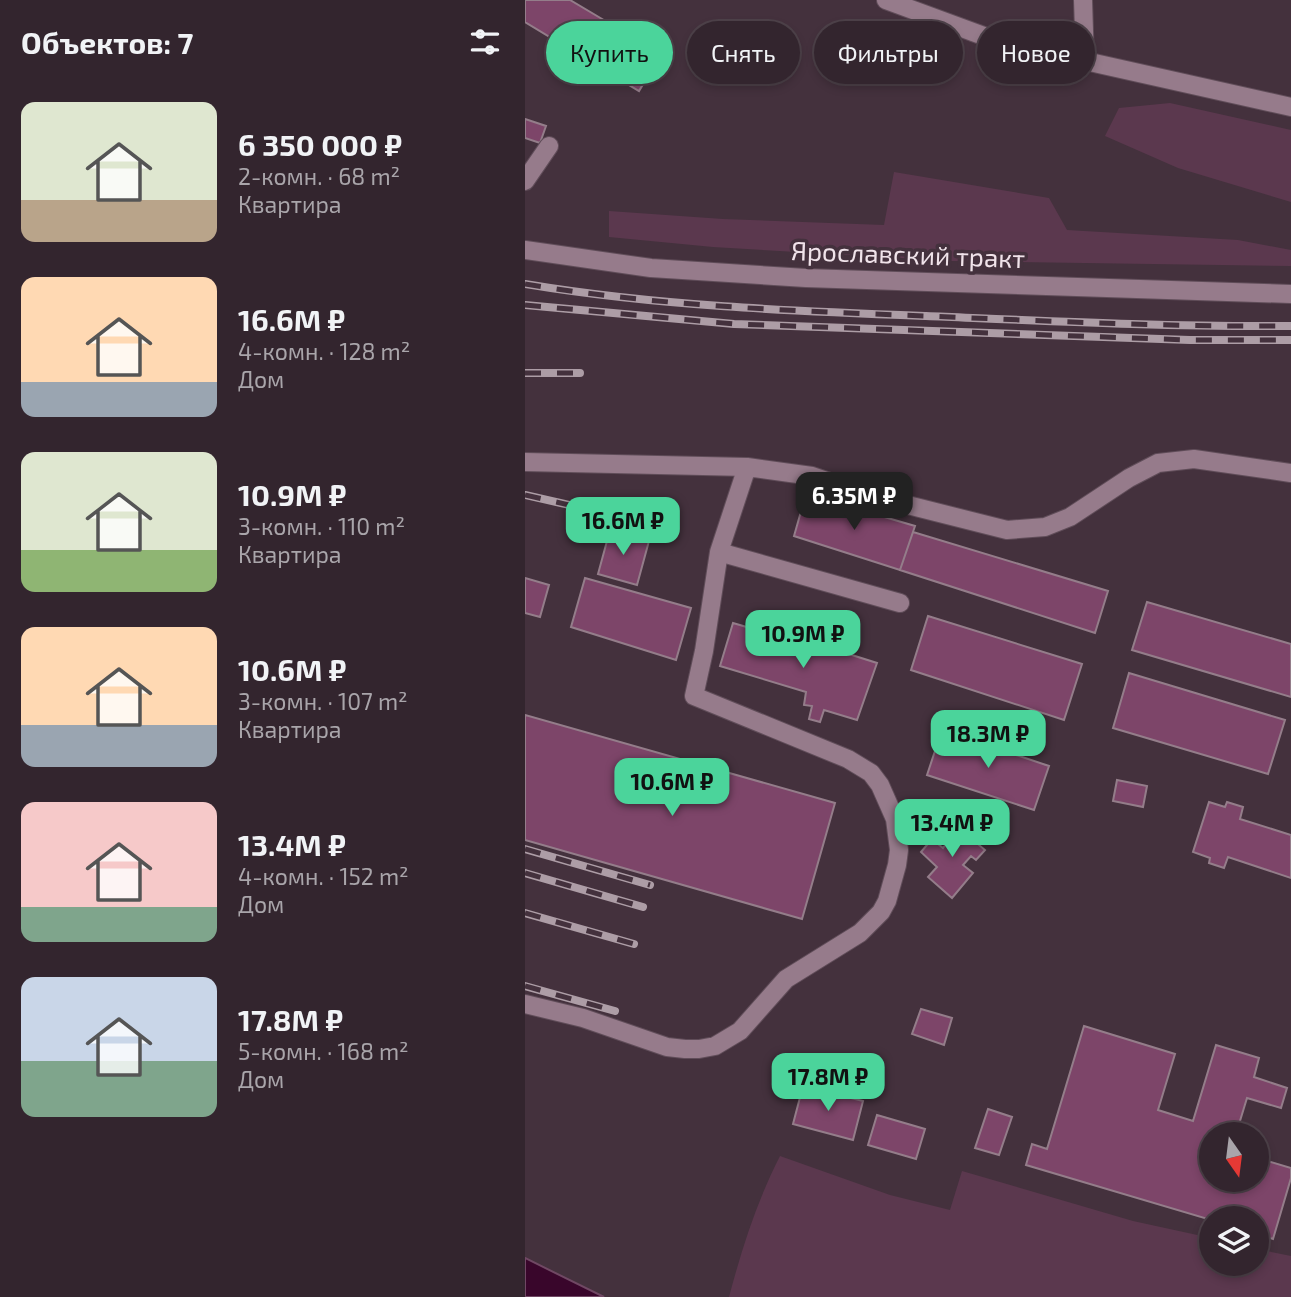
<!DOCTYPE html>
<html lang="ru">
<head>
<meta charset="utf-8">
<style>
	body { margin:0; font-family:"Exo 2",sans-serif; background:#3b2d36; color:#f1f3f6; height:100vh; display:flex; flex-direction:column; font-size:26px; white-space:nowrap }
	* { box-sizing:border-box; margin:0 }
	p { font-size:23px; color:#a9a5aa }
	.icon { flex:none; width:38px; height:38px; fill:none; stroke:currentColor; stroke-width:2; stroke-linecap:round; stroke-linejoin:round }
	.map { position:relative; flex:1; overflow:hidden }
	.panel { display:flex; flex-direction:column; background:#33252e; width:525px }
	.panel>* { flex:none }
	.top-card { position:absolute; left:21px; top:21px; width:639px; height:63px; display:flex; gap:14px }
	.needle { width:46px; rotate:166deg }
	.tools { position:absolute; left:674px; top:1122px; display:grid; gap:14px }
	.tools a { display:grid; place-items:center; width:70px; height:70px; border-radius:50%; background:#33252e; box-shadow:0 4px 10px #0003,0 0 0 2px #4e424a; font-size:35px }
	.price { position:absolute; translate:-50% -60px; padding:0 16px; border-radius:14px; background:#4bd49b; color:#111; font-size:23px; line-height:46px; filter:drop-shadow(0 2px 4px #0008) }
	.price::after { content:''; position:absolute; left:50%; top:42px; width:21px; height:16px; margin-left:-10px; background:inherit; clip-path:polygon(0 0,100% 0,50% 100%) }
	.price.on { background:#222; color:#fff }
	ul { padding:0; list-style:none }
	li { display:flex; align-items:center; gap:21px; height:175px; padding:0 21px }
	li span { display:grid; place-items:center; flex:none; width:196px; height:140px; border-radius:14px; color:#555 }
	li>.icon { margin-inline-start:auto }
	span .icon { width:84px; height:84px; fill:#fffc; stroke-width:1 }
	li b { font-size:30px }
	h2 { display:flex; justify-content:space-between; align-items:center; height:84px; padding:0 21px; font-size:30px }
	.pill { padding:0 24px; border-radius:32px; background:#33252e; box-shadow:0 4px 10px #0003,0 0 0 2px #4e424a; font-size:24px; line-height:63px }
	.pill.on { background:#4bd49b; color:#111 }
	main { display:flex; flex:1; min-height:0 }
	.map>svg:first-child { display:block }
	.green { fill:#5b384e }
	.water { fill:#39062b; stroke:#704864; stroke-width:2 }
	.building { fill:#7d4569; stroke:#947d8a; stroke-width:2 }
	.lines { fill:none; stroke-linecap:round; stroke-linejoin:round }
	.minor-casing { stroke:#604d59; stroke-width:20 }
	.minor { stroke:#967b8b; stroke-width:18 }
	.rail-casing { stroke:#ad9da6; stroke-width:8 }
	.rail { stroke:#44313d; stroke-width:5; stroke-dasharray:16; stroke-linecap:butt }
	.labels { text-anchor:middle; stroke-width:7; stroke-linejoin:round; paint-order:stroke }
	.street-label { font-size:26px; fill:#f0e3ea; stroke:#44313d }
</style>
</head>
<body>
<main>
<section class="panel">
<h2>Объектов: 7<svg class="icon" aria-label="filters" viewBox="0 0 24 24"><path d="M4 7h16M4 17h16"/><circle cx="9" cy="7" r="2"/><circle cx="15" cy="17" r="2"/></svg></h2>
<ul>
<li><span style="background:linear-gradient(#dfe7d0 70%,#b9a48a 0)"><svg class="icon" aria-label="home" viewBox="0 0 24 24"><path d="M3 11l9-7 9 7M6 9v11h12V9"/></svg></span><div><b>6 350 000 ₽</b><p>2-комн. · 68 m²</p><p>Квартира</p></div></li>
<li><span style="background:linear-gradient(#ffd9b3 75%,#9aa5b1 0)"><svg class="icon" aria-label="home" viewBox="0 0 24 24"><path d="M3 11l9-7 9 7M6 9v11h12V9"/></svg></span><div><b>16.6M ₽</b><p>4-комн. · 128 m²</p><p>Дом</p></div></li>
<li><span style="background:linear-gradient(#dfe7d0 70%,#8fb573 0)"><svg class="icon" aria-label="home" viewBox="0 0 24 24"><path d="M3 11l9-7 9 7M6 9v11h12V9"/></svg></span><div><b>10.9M ₽</b><p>3-комн. · 110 m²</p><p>Квартира</p></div></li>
<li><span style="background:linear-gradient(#ffd9b3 70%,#9aa5b1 0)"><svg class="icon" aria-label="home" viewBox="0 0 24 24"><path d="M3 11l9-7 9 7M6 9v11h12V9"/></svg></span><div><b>10.6M ₽</b><p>3-комн. · 107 m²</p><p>Квартира</p></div></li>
<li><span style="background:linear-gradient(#f6c9c9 75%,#7fa58c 0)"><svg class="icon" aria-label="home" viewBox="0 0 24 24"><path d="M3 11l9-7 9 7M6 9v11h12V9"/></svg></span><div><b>13.4M ₽</b><p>4-комн. · 152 m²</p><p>Дом</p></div></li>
<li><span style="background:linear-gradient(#c9d6e8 60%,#7fa58c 0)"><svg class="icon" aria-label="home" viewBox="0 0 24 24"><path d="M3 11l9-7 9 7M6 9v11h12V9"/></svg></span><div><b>17.8M ₽</b><p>5-комн. · 168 m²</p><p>Дом</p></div></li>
</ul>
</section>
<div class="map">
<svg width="766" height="1297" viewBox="0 0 766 1297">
	<rect width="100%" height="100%" fill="#44313d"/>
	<path class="green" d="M645,103L766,130V202L653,168L580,136L594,108Z
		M369,172L524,198L542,230L713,240L766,250V266L426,261L188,247L84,237V211L198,219L359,225Z
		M255,1156L365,1195L425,1210L437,1171L608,1221L686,1238V1264H732V1249L766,1256V1297H204C217,1248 232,1201 255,1156Z"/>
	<path class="water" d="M0,1258L79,1297H0Z"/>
	<path class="building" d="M0,0H45L136,54L114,91L0,22Z
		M0,119L21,126L15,143L0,138Z
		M281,494L390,526L375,570L269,536Z
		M85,530L124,541L112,585L73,574Z
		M388,532L583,591L570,633L375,570Z
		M0,578L24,585L15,617L0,613Z
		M60,578L166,608L151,660L46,627Z
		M622,602L766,644V697L607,650Z
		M403,616L557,664L539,720L386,670Z
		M208,623L296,649L300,636L313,640L311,650L352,663L332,720L299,710L295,722L284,719L287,706L279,705L281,692L195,666Z
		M604,673L760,720L743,774L588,728Z
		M0,715L310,803L277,919L0,840Z
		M417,730L524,766L509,810L402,775Z
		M592,780L622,786L618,807L588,801Z
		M684,802L700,807L702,802L718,807L715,819L766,835V878L703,857L699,868L684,863L685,858L668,852Z
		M427,822L460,850L451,860L446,856L438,865L448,873L427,898L403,877L412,867L396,852L407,839L418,848L424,840L417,834Z
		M396,1009L427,1018L419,1045L387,1034Z
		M559,1026L650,1054L633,1110L668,1121L691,1045L734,1058L729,1077L762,1088L756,1108L722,1098L711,1134H686V1180H732V1158L766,1168V1178L748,1239L732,1234V1218H686V1220L501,1165L507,1144L522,1149Z
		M278,1086L338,1101L328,1140L268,1124Z
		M463,1109L487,1117L474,1155L450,1148Z
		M352,1115L400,1129L391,1159L343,1145Z"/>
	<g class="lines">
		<defs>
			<path id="minor" d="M361,0L475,42L766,107
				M558,0L560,62
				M0,181L24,146
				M0,250L126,268L281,278L766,294
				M0,462L222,467L287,476L343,495L482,530L520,527L545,517L604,478L633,463L669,459L766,473
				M222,467L194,552L375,603
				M0,1004L58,1018L142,1047L160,1049H174L190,1046L215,1031L261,979L335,933L356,912L362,901L372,865L374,850L370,819L355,785L346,773L323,759L169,696L179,651L194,552"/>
		</defs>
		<use href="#minor" class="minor-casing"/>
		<use href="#minor" class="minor"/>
		<defs>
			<path id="rail" d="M0,284C132,306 267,311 401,316C523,321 644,327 766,326
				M0,305L209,324L665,340H766
				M0,373H55
				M0,495L146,528
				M0,849L125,885
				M0,873L118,907
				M0,913L109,944
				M0,986L90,1011"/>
		</defs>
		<use href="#rail" class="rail-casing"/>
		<use href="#rail" class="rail"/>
	</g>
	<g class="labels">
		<g class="street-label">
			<text transform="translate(383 255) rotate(2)" y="9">Ярославский тракт</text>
		</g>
	</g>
</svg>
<div class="tools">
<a><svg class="needle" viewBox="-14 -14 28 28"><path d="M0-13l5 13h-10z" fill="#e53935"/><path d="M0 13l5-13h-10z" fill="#a9a5aa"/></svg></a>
<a><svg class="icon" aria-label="layers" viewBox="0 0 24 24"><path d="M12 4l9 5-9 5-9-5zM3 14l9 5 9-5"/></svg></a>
</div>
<b class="price on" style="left:329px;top:532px">6.35M ₽</b>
<b class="price" style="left:98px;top:557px">16.6M ₽</b>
<b class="price" style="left:278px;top:670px">10.9M ₽</b>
<b class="price" style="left:463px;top:770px">18.3M ₽</b>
<b class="price" style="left:147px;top:818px">10.6M ₽</b>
<b class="price" style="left:427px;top:859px">13.4M ₽</b>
<b class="price" style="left:303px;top:1113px">17.8M ₽</b>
<div class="top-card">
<a class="pill on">Купить</a>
<a class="pill">Снять</a>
<a class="pill">Фильтры</a>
<a class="pill">Новое</a>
</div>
</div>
</main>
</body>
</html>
